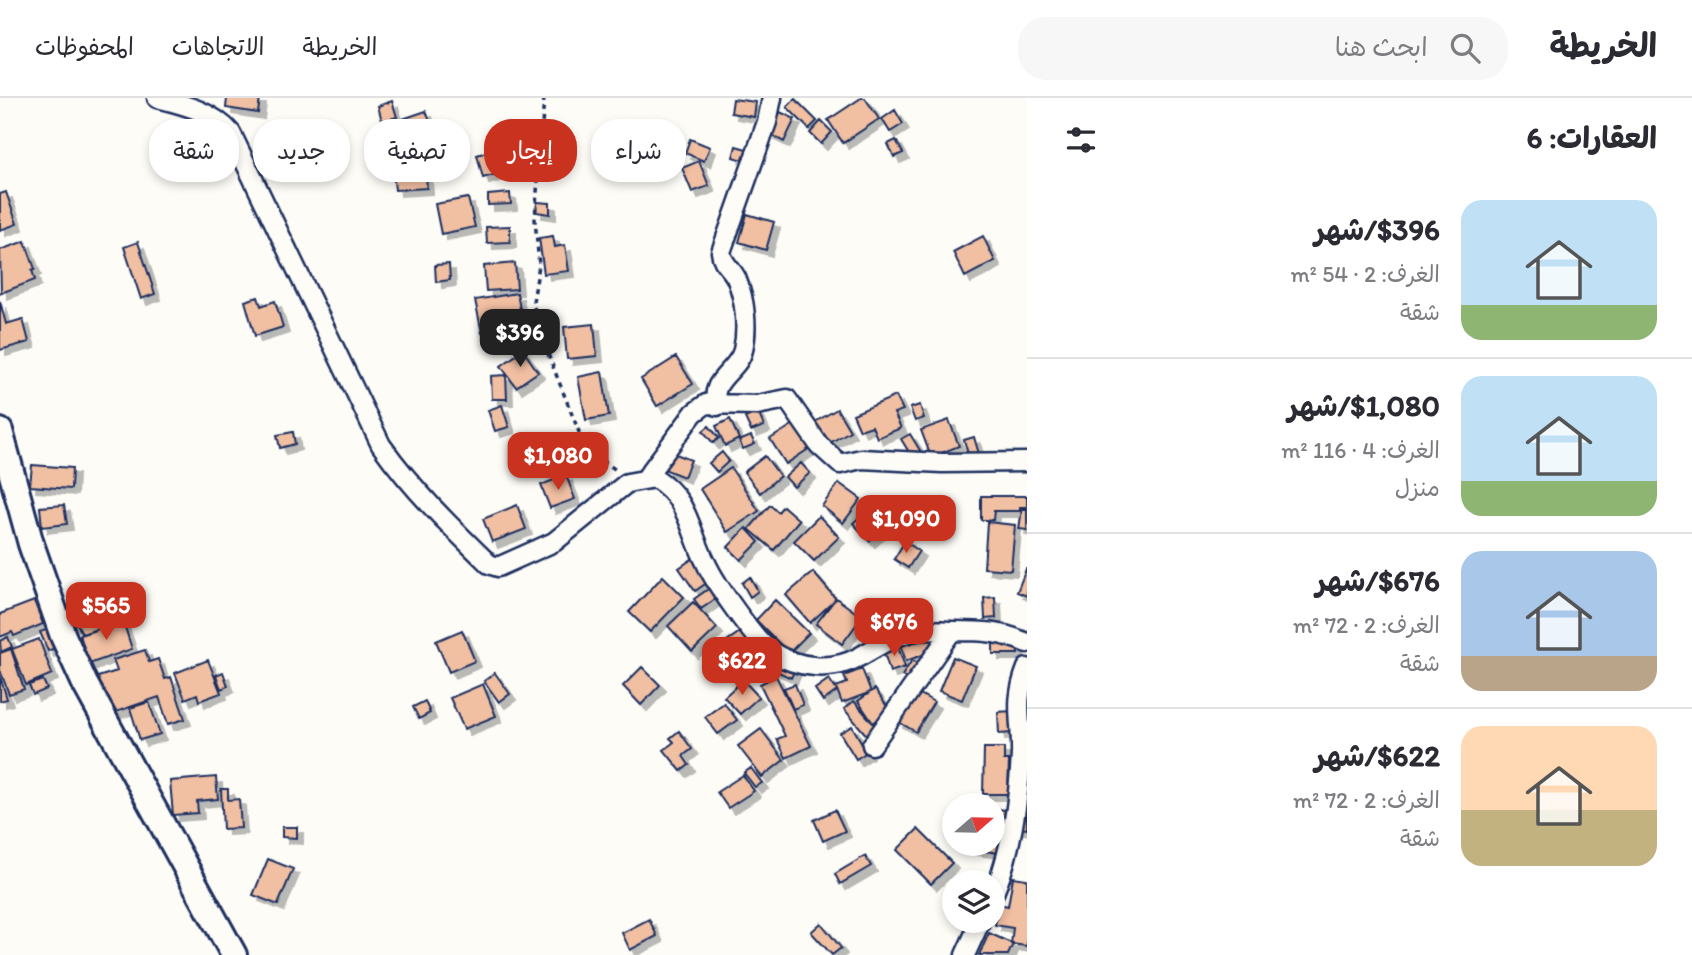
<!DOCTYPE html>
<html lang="ar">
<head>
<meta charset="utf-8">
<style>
	body { margin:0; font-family:Itim,"Playpen Sans Arabic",sans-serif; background:#f7f7f7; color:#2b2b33; direction:rtl; height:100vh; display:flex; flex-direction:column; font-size:26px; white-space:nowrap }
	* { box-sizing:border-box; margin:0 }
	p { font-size:23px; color:#7c7c81 }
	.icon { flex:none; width:38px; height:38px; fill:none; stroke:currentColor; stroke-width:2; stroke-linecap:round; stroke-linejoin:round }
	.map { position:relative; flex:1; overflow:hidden; direction:ltr }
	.side { display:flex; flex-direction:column; background:#fff; width:665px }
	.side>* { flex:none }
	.top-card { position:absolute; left:21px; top:21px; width:665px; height:63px; direction:rtl; display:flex; gap:14px }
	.needle { width:46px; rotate:70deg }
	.fabs { position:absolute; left:942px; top:695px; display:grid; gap:14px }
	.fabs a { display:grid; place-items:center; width:63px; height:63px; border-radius:50%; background:#fff; box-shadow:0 4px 10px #0003; font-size:35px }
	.price { position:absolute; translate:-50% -60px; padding:0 16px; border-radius:14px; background:#c8321e; color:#fff; font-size:23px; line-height:46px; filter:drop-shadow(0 2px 4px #0008) }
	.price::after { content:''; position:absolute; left:50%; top:42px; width:21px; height:16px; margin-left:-10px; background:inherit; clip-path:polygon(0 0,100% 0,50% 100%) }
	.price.on { background:#222; color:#fff }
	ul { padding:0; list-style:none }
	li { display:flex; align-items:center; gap:21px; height:175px; padding:0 35px }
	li+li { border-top:2px solid #e1e1e2 }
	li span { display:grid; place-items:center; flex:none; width:196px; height:140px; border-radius:21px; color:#555 }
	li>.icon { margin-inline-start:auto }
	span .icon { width:84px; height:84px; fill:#fffc; stroke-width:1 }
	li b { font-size:30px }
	h2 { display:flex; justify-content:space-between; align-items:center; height:84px; padding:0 35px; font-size:30px }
	.tag { padding:0 24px; border-radius:28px; background:#fff; box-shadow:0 4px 10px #0003; font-size:24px; line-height:63px }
	.tag.on { background:#c8321e; color:#fff }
	header { display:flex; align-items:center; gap:42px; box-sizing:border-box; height:98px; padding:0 35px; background:#fff; border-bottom:2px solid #e1e1e2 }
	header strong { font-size:33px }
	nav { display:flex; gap:38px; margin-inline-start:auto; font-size:24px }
	.search { width:490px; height:63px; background:#f7f7f7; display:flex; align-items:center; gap:18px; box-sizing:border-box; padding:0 24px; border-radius:28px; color:#7c7c81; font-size:26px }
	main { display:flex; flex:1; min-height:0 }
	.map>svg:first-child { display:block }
	.building { fill:#f1bfa2; stroke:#1b2f5e; stroke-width:2; filter:url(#shadow) }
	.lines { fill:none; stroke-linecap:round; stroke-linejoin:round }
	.minor-casing { stroke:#1b2f5e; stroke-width:23 }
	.secondary-casing { stroke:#1b2f5e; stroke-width:30 }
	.path { stroke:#1b2f5e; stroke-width:3.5; stroke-dasharray:5 5; stroke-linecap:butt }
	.minor { stroke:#fdfcf7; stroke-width:18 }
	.secondary { stroke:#fdfcf7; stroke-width:24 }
</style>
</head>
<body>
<header>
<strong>الخريطة</strong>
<div class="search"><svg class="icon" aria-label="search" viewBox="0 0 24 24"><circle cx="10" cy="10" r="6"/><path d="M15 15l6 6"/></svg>ابحث هنا</div>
<nav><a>الخريطة</a><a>الاتجاهات</a><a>المحفوظات</a></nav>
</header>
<main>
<section class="side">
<h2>العقارات: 6<svg class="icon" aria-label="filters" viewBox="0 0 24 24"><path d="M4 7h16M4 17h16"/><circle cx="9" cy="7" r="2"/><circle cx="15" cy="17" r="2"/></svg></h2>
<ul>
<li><span style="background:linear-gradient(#bfe0f5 75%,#8fb573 0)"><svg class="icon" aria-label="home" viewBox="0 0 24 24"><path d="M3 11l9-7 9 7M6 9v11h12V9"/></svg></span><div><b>$396/شهر</b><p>الغرف: 2 · 54 m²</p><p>شقة</p></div></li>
<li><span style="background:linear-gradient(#bfe0f5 75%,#8fb573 0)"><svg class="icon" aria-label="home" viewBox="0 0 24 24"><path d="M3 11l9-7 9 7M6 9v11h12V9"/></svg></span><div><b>$1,080/شهر</b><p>الغرف: 4 · 116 m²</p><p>منزل</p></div></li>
<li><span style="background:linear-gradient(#a9c7e8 75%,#b9a48a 0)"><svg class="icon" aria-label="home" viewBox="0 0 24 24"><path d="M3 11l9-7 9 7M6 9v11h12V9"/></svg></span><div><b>$676/شهر</b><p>الغرف: 2 · 72 m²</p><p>شقة</p></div></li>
<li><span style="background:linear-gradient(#ffd9b3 60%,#c2b280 0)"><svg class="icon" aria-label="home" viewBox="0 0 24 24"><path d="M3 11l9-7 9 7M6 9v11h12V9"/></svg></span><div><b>$622/شهر</b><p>الغرف: 2 · 72 m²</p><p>شقة</p></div></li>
</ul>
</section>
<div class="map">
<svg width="1027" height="857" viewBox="0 0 1027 857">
	<defs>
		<filter id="shadow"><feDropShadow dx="6" dy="6" stdDeviation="0" flood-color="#0004"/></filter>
	</defs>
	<rect width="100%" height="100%" fill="#fdfcf7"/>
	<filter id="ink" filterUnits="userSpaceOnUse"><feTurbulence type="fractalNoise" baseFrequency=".0143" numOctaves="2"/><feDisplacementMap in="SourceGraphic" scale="14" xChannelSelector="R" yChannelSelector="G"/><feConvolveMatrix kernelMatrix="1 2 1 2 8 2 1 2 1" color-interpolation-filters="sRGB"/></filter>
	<g filter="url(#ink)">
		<path class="building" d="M227,0H260L258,15L226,10Z
			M861,0H865L879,21L843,45L828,22Z
			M733,1L756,4L754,19L731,15Z
			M795,1L817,23L809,31L787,9Z
			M392,3L397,19L382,23L378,8Z
			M895,12L903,26L890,34L882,21Z
			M426,13L431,26L398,37L394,24Z
			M780,14L795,21L784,44L769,36Z
			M821,23L832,34L821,46L810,35Z
			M690,41L710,49L704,63L685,55Z
			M896,42L903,55L894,59L888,46Z
			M736,48L750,52L747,63L733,59Z
			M424,52L427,90L395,92L393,75L405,74L403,54Z
			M493,52L500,75L483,80L477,57Z
			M699,63L709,88L692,94L682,70Z
			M6,94L17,126L0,132V96Z
			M510,95L511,106L488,107V97Z
			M468,100L475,129L441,136L435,106Z
			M537,104L550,105V116L536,114Z
			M747,116L774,124L766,152L739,144Z
			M510,128V144L487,145L486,129Z
			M553,138L555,149L565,147L569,173L544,176L539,140Z
			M983,138L995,163L965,179L953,154Z
			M25,143L35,171L32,172L35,182L1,195L0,152Z
			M138,144L155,196L141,201L124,149Z
			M515,165L517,191L486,193L484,168Z
			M449,166L450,182L436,184L435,167Z
			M517,195L523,227L482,235L475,202Z
			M258,199L261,208L275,203L283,229L255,238L245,203Z
			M0,203L6,226L23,221L29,244L0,252Z
			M594,226L597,258L567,261L564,229Z
			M523,252L538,274L516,289L501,268Z
			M676,259L693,286L657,308L641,281Z
			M602,274L609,318L586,322L578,279Z
			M506,277L507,301H492L491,278Z
			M896,298L903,312L894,315L901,330L877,340L872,328L860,332L853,316Z
			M502,307L509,329L495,333L488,312Z
			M920,307L924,320L915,323L910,310Z
			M837,311L850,333L828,346L815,324Z
			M758,314L764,328L751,333L745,320Z
			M730,321L739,341L725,348L716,328Z
			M949,322L959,348L931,359L921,332Z
			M794,326L810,350L786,366L770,341Z
			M709,328L719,340L713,345L703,333Z
			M293,334L295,346L280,350L277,337Z
			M910,336L921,354L912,359L901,341Z
			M751,338L755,346L743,351L739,343Z
			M974,339L979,356L969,359L964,342Z
			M671,354L691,362L684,379L664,371Z
			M722,354L729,363L717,374L709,365Z
			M765,358L780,378L760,395L744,374Z
			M801,365L810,375L794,389L785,379Z
			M32,367L72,370L71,391L30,388Z
			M731,370L759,413L727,434L700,391Z
			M566,377L575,401L550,410L541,387Z
			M839,385L861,401L843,425L822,408Z
			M981,398H1027V409H1020V413H994L993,422H981Z
			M64,407L67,426L42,429L40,409Z
			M517,407L526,431L492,444L483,421Z
			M770,407L778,414L783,408L799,422L774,452L749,431Z
			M1022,411H1027V432L1019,431Z
			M862,417L878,435L869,443L853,425Z
			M819,418L839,439L814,463L794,443Z
			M987,424L1015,427L1011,472L984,470Z
			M746,430L759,444L741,462L728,449Z
			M905,443L919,453L908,470L894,461Z
			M695,459L711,482L695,493L679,470Z
			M1026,471H1027V498L1017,494Z
			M813,474L836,501L810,525L786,497Z
			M663,478L684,499L650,534L629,514Z
			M750,479L758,493L750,499L742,485Z
			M714,487L721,497L701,511L694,501Z
			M995,499L996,520L985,521L984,500Z
			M836,500L862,519L842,546L816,526Z
			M775,502L809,535L789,555L756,522Z
			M34,503L43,526L14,538L12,534L0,539V516Z
			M693,504L717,530L692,554L668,528Z
			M91,508L100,530L82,536L77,525L70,528L66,518Z
			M123,523L132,551L89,566L80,537Z
			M746,530L756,544L728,563L718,549Z
			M49,531L57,549L48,553L40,534Z
			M462,532L475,563L449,574L436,543Z
			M933,533L939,551L906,563L900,546Z
			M8,539L12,549L1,554L0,543Z
			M1017,539L1018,556H993V540Z
			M39,541L52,576L26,587L12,551Z
			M897,546L905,569L890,574L883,551Z
			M11,551L24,591L9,596L0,572V555Z
			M764,551L797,567L791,580L758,564Z
			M145,552L149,564L158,561L165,581L171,579L185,621L168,626L159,599L110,616L98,579L117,573L113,562Z
			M953,559L976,568L962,602L939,593Z
			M208,562L221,595L199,603L197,596L185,601L175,575Z
			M912,562L923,569L913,585L902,578Z
			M642,569L660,587L641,607L623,588Z
			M862,571L871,594L842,605L836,589L847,585L844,578Z
			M223,574L228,588L221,591L216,577Z
			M495,575L510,596L499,604L484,583Z
			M0,578L7,601L0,603Z
			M776,578L811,648L786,660L777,641L785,638L760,586Z
			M829,581L837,593L823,603L815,591Z
			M43,582L47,591L33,597L29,587Z
			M743,582L759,599L740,616L724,599Z
			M483,586L496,618L464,631L450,600Z
			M795,586L803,607L793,611L784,590Z
			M875,591L890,613L873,625L858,603Z
			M915,593L934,604L916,634L897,623Z
			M425,603L430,615L419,621L413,609Z
			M854,603L879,632L869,640L844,611Z
			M149,604L160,636L140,642L130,610Z
			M724,605L737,622L718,636L705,619Z
			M1012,613L1013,635L999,636L998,614Z
			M852,628L867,654L856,661L840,635Z
			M761,631L784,662L762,679L738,648Z
			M679,633L692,651L683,658L689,667L681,673L664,652L674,644L670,640Z
			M984,650H1004V662H1009L1008,696H983Z
			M751,670L762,685L755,689L744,675Z
			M743,677L754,693L728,710L717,694Z
			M216,679L218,701L197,703L198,715L173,717L170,683Z
			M221,691H228V702L239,701L241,730L223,731Z
			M1024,693L1027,694V731L1018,730Z
			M992,710L1005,712L999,755L964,750L965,746H992Z
			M835,712L845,733L823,743L814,722Z
			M282,729H297V740L282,739Z
			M918,731L952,765L931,786L897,752Z
			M865,758L871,768L840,786L835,776Z
			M268,761L293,771L278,807L253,797Z
			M1013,779L1027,781V848L1011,846L1013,830L995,827L999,806L1008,808Z
			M649,821L657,838L630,852L622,835Z
			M821,825L841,850L832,857L811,834Z
			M989,835L1013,846L1008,857H979Z"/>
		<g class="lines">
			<defs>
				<path id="minor" d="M157,0C184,7 212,13 231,35L381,347C413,392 450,428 489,466L498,469L554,444L627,385L655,380C689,401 689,432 706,465C715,485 755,543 772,554C797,570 832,574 859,559C877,549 896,536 917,533C929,531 942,533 954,533C982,533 1000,533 1027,545
					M717,308C708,281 738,274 743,252C748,231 745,202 737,182C733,171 722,166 721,154L767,24L772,0
					M645,381L694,315L706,306L757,307L787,301L819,347L840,366L861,361L942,365L1027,364
					M872,647L952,533
					M992,799C1011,759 1019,699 1021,656C1022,621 1013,605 1027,570
					M965,857L981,822"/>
				<path id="secondary" d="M0,333L31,446L63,538L85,586L234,857"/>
			</defs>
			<use href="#minor" class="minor-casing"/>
			<use href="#secondary" class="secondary-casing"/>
			<path class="path" d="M544,0L535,121L539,167L533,204L540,236L579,334L606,365L616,372"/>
			<use href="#minor" class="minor"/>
			<use href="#secondary" class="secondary"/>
		</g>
	</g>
</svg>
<div class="fabs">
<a><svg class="needle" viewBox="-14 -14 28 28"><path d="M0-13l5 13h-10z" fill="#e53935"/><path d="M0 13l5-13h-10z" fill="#7c7c81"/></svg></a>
<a><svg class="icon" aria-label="layers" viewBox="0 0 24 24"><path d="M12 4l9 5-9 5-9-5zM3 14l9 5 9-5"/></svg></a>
</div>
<b class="price on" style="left:520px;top:271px">$396</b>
<b class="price" style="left:558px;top:394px">$1,080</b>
<b class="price" style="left:906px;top:457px">$1,090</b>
<b class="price" style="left:106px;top:544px">$565</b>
<b class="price" style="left:894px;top:560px">$676</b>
<b class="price" style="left:742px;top:599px">$622</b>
<div class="top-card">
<a class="tag">شراء</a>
<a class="tag on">إيجار</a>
<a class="tag">تصفية</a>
<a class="tag">جديد</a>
<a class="tag">شقة</a>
</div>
</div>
</main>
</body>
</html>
